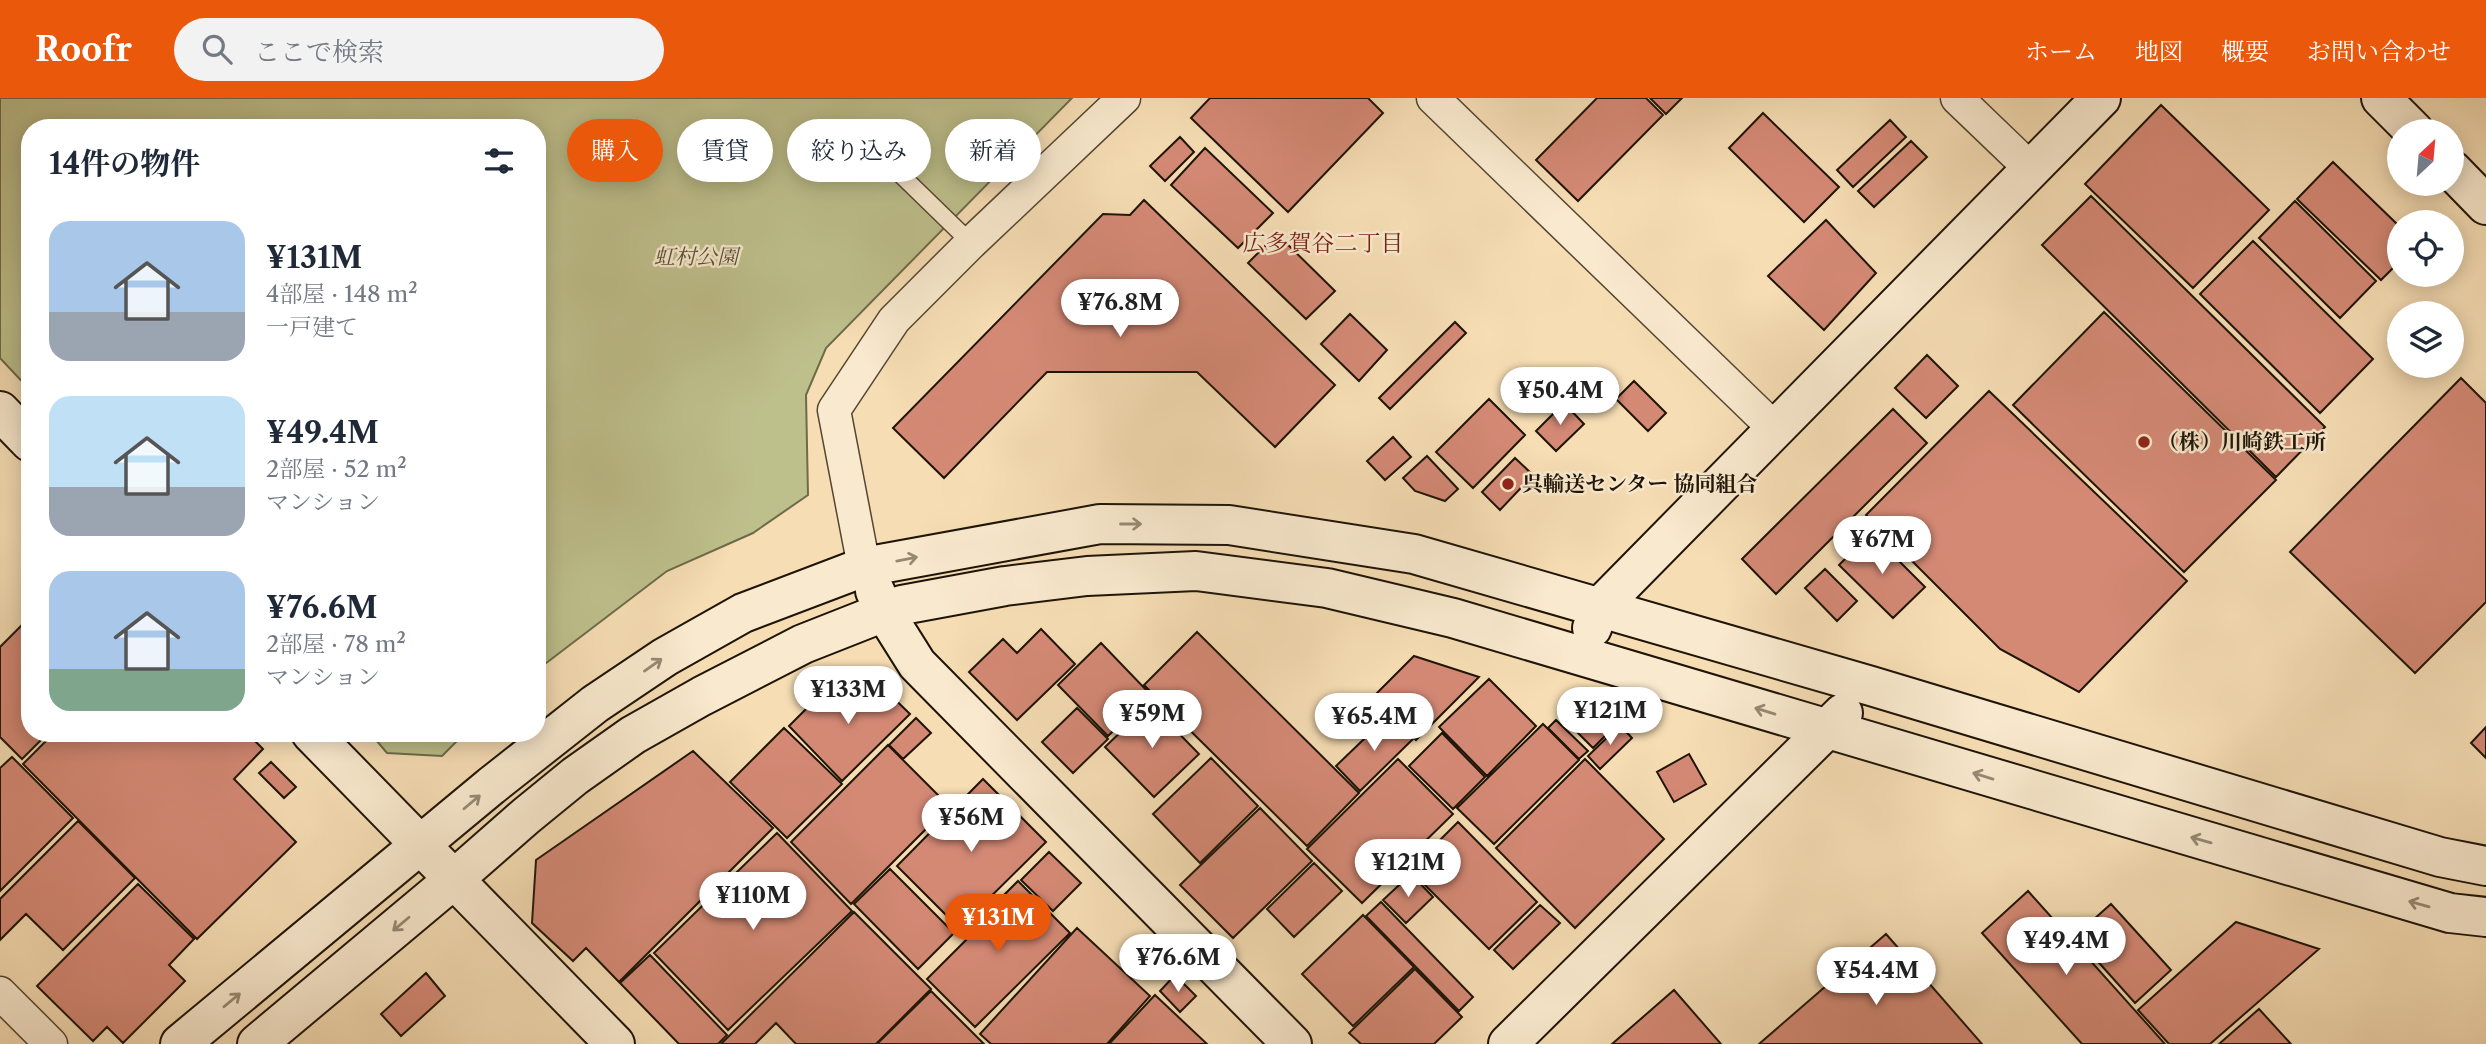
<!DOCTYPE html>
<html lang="ja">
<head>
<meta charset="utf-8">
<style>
	body { margin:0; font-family:"Libre Caslon Text","Noto Serif JP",serif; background:#f2f2f3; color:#1f2937; height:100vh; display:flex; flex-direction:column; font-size:26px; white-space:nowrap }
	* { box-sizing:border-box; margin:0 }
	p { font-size:23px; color:#747a83 }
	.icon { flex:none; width:38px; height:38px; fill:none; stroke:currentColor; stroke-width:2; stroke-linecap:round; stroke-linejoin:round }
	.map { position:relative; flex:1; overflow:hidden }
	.details { position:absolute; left:21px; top:21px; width:525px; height:623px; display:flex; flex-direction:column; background:#fff; border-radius:28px; box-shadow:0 4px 18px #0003 }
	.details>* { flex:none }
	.hud { position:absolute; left:567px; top:21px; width:665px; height:63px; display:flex; gap:14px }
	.needle { width:46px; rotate:26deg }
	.buttons { position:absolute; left:2387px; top:21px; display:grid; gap:14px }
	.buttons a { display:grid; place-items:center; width:77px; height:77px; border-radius:50%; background:#fff; box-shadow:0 4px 18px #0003; font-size:35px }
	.price { position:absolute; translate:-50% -60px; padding:0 16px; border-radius:24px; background:#fff; color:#222; font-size:23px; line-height:46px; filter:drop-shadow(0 2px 4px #0008) }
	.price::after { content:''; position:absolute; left:50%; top:42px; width:21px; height:16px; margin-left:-10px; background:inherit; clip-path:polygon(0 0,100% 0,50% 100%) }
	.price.current { background:#ea580c; color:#fff }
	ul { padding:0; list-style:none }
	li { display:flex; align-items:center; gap:21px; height:175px; padding:0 28px }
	li span { display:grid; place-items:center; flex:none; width:196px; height:140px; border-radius:21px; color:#555 }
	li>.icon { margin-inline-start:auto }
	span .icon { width:84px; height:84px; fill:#fffc; stroke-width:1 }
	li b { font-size:30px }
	h2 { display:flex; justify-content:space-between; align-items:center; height:84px; padding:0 28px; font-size:30px }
	.tag { padding:0 24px; border-radius:32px; background:#fff; box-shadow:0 4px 18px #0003; font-size:24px; line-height:63px }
	.tag.current { background:#ea580c; color:#fff }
	header { display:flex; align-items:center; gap:42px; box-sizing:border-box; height:98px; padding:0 35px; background:#ea580c; color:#fff }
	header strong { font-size:33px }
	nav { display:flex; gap:38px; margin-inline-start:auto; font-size:24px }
	.search { width:490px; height:63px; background:#f2f2f3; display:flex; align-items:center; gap:18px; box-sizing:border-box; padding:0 24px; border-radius:38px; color:#747a83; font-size:26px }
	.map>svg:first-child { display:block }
	.green { fill:#bec08c; stroke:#6e6a4a; stroke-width:2 }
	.building { fill:#d48975; stroke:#1e1407; stroke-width:2 }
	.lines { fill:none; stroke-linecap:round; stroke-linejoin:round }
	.lane-casing { stroke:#544632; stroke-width:19 }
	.street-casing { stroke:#544632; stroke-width:35 }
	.secondary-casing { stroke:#1e1407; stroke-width:42 }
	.lane { stroke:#f9e9ce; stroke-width:16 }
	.street { stroke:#f9e9ce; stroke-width:32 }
	.secondary { stroke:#f9e9ce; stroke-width:38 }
	.oneway { stroke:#968974 }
	.poi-dot { fill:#8f2418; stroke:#f9e9ce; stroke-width:2.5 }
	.labels { text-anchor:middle; stroke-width:5; stroke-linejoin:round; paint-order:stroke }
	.park-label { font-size:21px; font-style:italic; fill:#565036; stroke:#f9e9ce }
	.poi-label { font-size:21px; font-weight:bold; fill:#1e1407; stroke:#f9e9ce; text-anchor:start }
	.neighbourhood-label { font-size:23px; fill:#7a1f14; stroke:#f9e9ce }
</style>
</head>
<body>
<header>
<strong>Roofr</strong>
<div class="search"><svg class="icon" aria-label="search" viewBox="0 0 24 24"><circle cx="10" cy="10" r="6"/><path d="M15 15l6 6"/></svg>ここで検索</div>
<nav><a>ホーム</a><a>地図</a><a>概要</a><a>お問い合わせ</a></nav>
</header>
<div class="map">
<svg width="2486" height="946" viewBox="0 0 2486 946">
	<rect width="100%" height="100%" fill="#f6ddb4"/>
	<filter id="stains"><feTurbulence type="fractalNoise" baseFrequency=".00286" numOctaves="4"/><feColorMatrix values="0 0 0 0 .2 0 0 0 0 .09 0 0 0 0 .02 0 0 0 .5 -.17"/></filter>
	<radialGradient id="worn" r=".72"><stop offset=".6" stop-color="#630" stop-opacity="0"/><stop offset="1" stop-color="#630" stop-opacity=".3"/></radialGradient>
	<path class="green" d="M0,0H1072L826,250L806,297L808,397L753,435L667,473L537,572V30H30V292L0,260Z
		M370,635H465L442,658L387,655Z"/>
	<path class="building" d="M1210,0H1368L1383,15L1288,114L1191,20Z
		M1597,0H1646L1663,17L1578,103L1536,62Z
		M1650,0H1682L1666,16Z
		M2161,7L2269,112L2193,190L2085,86Z
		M1763,15L1839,89L1804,124L1729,50Z
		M1890,22L1906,39L1853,89L1837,72Z
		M1180,39L1194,54L1165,83L1150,68Z
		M1911,43L1927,59L1874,109L1858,93Z
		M1205,50L1273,115L1238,150L1171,87Z
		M2333,64L2399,128V164L2381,182L2297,101Z
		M2091,98L2325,329L2276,379L2042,147Z
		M1144,102L1335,287L1275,349L1197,274H1047L944,380L893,330L1103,116L1130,117Z
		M2295,103L2376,183L2340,220L2259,140Z
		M1826,122L1876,175L1824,232L1768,178Z
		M1277,136L1335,193L1306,221L1248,165Z
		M2253,143L2373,261L2320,315L2200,196Z
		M2104,214L2276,382L2184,474L2013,307Z
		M1350,216L1387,252L1359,283L1321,246Z
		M1455,224L1466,235L1390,311L1379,300Z
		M1927,257L1958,288L1926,320L1895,290Z
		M2461,280L2486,305V504L2415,575L2290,454Z
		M1634,283L1666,315L1648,333L1616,301Z
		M1989,293L2187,483L2079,594L2000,551L1866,417Z
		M1489,301L1525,337L1473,390L1436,354Z
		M1564,305L1584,326L1556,353L1536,333Z
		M1893,311L1927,345L1776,496L1742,461Z
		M1393,339L1411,359L1385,382L1367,363Z
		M1427,358L1458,391L1445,403L1415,393L1403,380Z
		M1515,360L1533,377L1500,412L1482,394Z
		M1871,435L1925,489L1893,520L1839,467Z
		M1825,471L1857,503L1837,523L1805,490Z
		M30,519V635H48L22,661L0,639V549Z
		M1041,531L1075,566L1017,622L969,574L1003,541L1017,555Z
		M1197,534L1359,695L1307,748L1144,587Z
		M1101,545L1151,597L1108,638L1058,587Z
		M1414,558L1479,579L1416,642L1373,599Z
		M1489,581L1536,628L1487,678L1439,629Z
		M834,583L856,605L877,584L910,616L842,683L789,628Z
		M1150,606L1199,656L1154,699L1105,649Z
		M1077,610L1108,641L1073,675L1042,644Z
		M1596,616L1612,631L1593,650L1578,635Z
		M1389,617L1413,641L1360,693L1336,668Z
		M916,620L931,635L903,661L889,647Z
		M1556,622L1588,653L1579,661L1548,630Z
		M1543,626L1579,662L1494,746L1457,710Z
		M1620,627L1632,640L1600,671L1588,658Z
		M2486,629V660L2471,645Z
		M784,630L842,686L787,740L730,684Z
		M54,635H247L263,651L234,681L296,744L197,841L23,666Z
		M1442,635L1485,679L1453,711L1409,668Z
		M888,647L949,708L851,806L791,744Z
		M693,653L773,730L619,884L586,850L573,863L532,825L536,762Z
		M1689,656L1706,686L1674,704L1657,674Z
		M12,659L73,720L0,793V670Z
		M1211,660L1258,708L1200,765L1153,716Z
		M1398,661L1453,716L1362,805L1307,751Z
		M1585,661L1664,741L1575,830L1496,750Z
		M271,664L296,689L284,700L259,675Z
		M983,681L1046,744L959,830L897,768Z
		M1260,710L1312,763L1233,840L1180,787Z
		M78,723L135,780L63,852L26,816L0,842V801Z
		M1458,724L1537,804L1489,851L1410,772Z
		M777,735L852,813L728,932L654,855Z
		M1049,754L1081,785L1053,813L1021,782Z
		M1314,765L1342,793L1294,839L1267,811Z
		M890,771L954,835L918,871L854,806Z
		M1411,776L1433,799L1406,825L1383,802Z
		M1018,783L1070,835L975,929L927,881L968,840L964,837Z
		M138,786L194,841L169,867L185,883L123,945L107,929L93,943L37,888Z
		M2028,793L2165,946H2082L1982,835Z
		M1381,804L1473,899L1459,913L1366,818Z
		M2111,806L2171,872L2135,905L2075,838Z
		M1540,807L1560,825L1513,871L1494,852Z
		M854,814L931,891L876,946H796L776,925L755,946H721Z
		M1363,817L1414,869L1353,928L1302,876Z
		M2236,824L2319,851L2210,946H2169L2138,912Z
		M1077,830L1150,898L1107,946H991L980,936Z
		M1886,836L1982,946H1759Z
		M650,857L727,937L718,946H679L620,885Z
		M1415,871L1462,919L1434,946H1361L1349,935Z
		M426,875L445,898L401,938L381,916Z
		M1175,877L1196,898L1180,914L1160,893Z
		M1674,892L1721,946H1612Z
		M931,893L984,946H877Z
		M1155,897L1207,946H1109Z
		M2259,911L2291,946H2219Z"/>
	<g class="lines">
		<defs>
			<path id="lane" d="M897,73L971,145"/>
			<path id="street" d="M1433,0L1775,331
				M1957,0L2031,71
				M864,469L834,312L894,222L971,145L1124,0
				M0,895L51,946"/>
			<path id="secondary" d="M2381,0L2414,33
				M2452,72L2486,107
				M0,313L30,344
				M875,493L885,515L917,566L1292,946
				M1592,530L1599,510L2101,0
				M311,635L615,946
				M180,946L491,688L595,606L665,559L743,515L864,469L1100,426L1229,427L1414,456L1871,588L2440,759L2486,768
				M257,946L453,782L526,718L575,678L633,637L702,598L803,546L902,507L1005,488L1087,478L1196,473L1327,490L1453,520L2450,815L2486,819
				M1508,946L1843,615"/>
		</defs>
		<use href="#lane" class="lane-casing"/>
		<use href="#street" class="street-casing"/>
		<use href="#secondary" class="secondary-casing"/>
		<use href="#lane" class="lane"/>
		<use href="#street" class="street"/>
		<use href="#secondary" class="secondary"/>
	</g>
	<defs><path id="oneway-shaft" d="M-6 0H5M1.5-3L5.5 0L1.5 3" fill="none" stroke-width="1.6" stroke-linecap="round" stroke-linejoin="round" transform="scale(1.75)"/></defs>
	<g class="oneway">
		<use href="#oneway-shaft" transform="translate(1131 426)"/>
		<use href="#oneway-shaft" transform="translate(907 461) rotate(-11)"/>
		<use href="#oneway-shaft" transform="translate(653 567) rotate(-35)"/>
		<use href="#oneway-shaft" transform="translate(1765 613) rotate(-163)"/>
		<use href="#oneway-shaft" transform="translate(1983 678) rotate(-163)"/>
		<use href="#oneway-shaft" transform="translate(472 704) rotate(-40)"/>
		<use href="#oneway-shaft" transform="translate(2201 742) rotate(-164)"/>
		<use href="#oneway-shaft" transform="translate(2419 806) rotate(-164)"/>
		<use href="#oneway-shaft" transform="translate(401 826) rotate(140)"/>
		<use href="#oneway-shaft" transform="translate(232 902) rotate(-40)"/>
	</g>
	<g class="poi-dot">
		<circle cx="2144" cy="344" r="7"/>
		<circle cx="1508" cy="386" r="7"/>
	</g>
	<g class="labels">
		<g class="park-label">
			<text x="696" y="166">虹村公園</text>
		</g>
		<g class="poi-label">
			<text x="2158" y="351">（株）川崎鉄工所</text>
			<text x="1522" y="393">呉輸送センター 協同組合</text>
		</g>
		<g class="neighbourhood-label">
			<text x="1323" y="153">広多賀谷二丁目</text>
		</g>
	</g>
	<rect width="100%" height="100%" filter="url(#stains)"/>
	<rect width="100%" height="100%" fill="url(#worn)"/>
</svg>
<div class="buttons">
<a><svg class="needle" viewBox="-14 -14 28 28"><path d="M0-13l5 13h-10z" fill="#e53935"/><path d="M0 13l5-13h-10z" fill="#747a83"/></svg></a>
<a><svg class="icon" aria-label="locate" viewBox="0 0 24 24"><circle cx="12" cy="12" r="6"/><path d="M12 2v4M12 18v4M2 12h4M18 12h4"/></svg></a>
<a><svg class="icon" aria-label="layers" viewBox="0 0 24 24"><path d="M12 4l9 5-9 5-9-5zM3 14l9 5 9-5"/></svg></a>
</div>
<b class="price" style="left:1120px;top:241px">¥76.8M</b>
<b class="price" style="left:1560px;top:329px">¥50.4M</b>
<b class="price" style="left:1882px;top:478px">¥67M</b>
<b class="price" style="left:848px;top:628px">¥133M</b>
<b class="price" style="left:1610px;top:649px">¥121M</b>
<b class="price" style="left:1152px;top:652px">¥59M</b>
<b class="price" style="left:1374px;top:655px">¥65.4M</b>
<b class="price" style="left:971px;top:756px">¥56M</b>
<b class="price" style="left:1408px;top:801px">¥121M</b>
<b class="price" style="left:753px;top:834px">¥110M</b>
<b class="price current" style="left:998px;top:856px">¥131M</b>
<b class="price" style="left:2066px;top:879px">¥49.4M</b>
<b class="price" style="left:1178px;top:896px">¥76.6M</b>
<b class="price" style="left:1876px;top:909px">¥54.4M</b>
<div class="hud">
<a class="tag current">購入</a>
<a class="tag">賃貸</a>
<a class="tag">絞り込み</a>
<a class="tag">新着</a>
</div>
<section class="details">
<h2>14件の物件<svg class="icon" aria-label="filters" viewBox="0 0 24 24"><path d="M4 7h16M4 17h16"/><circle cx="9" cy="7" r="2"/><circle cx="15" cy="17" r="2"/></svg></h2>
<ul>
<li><span style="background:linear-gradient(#a9c7e8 65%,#9aa5b1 0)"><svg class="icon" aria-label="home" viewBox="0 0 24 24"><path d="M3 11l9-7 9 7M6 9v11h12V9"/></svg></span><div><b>¥131M</b><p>4部屋 · 148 m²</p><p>一戸建て</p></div></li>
<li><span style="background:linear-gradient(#bfe0f5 65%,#9aa5b1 0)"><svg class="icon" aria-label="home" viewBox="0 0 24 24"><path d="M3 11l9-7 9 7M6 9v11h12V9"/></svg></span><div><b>¥49.4M</b><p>2部屋 · 52 m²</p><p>マンション</p></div></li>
<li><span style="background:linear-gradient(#a9c7e8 70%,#7fa58c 0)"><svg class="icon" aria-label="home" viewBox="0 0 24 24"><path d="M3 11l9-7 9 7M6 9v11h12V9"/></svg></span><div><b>¥76.6M</b><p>2部屋 · 78 m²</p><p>マンション</p></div></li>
</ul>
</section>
</div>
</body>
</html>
